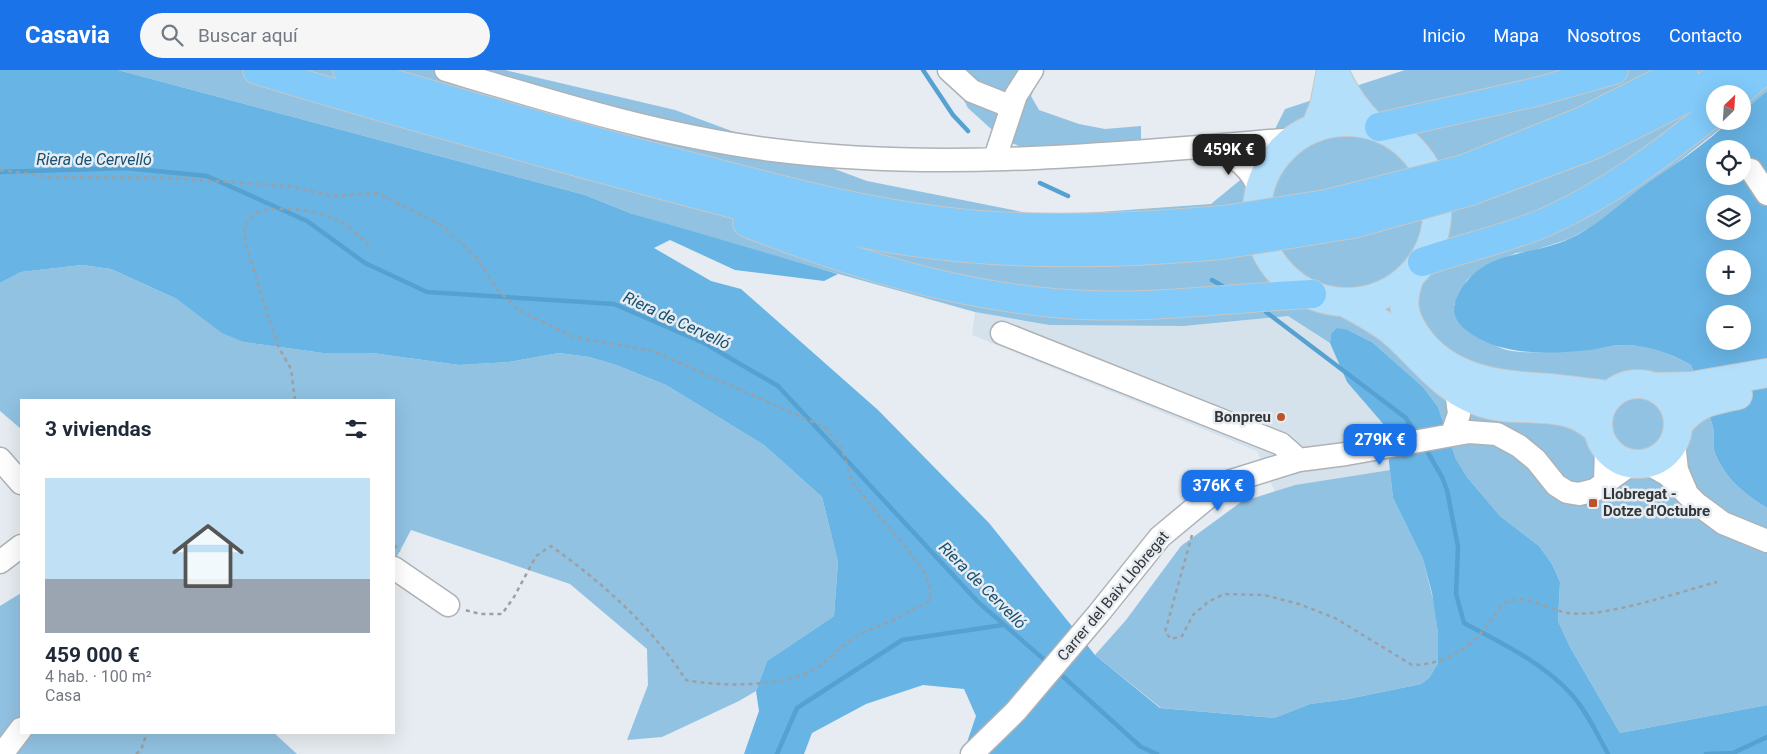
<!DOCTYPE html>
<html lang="es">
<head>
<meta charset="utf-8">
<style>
	body { margin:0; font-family:Roboto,sans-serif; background:#f6f6f7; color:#1f2937; height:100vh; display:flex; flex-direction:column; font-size:19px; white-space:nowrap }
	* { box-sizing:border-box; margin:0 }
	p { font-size:16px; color:#747a83 }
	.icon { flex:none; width:28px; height:28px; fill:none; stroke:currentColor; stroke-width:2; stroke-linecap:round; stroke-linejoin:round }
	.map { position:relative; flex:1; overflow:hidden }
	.panel { position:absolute; left:20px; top:329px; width:375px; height:335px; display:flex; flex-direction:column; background:#fff; border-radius:0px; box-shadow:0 5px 20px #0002 }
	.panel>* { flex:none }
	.needle { width:32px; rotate:25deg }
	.buttons { position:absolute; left:1706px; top:15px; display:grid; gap:10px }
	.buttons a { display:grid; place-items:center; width:45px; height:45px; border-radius:50%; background:#fff; box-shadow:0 5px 20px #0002; font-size:25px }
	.price { position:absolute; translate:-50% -42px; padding:0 11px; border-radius:10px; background:#1a73e8; color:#fff; font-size:16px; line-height:32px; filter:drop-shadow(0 1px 2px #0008) }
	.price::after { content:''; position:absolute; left:50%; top:30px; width:15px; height:11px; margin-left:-8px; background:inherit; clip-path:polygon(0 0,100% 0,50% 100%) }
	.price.current { background:#222; color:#fff }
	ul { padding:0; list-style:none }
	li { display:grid; align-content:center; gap:10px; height:265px; padding:0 25px }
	li span { display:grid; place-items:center; height:155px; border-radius:0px; color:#555 }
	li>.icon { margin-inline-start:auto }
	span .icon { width:90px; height:90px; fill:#fffc; stroke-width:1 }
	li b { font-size:21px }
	h2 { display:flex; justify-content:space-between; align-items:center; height:60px; padding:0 25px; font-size:21px }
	header { display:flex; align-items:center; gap:30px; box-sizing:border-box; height:70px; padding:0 25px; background:#1a73e8; color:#fff }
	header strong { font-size:24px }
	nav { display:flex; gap:28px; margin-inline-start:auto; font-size:18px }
	.search { width:350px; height:45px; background:#f6f6f7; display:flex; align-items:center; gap:12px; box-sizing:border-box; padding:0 18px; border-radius:28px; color:#747a83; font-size:19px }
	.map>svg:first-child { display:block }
	.built { fill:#d5e2eb }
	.green { fill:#91c2e2 }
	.forest { fill:#68b4e5; fill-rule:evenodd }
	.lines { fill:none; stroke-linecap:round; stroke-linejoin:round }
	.stream { stroke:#55a1d1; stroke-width:4.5 }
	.minor-casing { stroke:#adb2b7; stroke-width:25 }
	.major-casing { stroke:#c6c7c7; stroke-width:30 }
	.highway-casing { stroke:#c6c7c7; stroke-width:30 }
	.path { stroke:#9ca0a4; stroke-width:2.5; stroke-dasharray:4 4; stroke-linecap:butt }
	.minor { stroke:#fff; stroke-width:22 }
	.major { stroke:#b3dffb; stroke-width:28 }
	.highway { stroke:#81caf9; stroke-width:28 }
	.highway-bridge-casing { stroke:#c6c7c7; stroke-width:30; stroke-linecap:butt }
	.highway-bridge { stroke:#81caf9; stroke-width:28 }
	.poi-dot { fill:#bb542b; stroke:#e6ecf1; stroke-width:2 }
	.labels { text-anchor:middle; stroke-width:5; stroke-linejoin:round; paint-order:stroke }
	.poi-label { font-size:15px; font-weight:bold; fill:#333638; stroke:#e6ecf1; text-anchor:end }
	.street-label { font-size:15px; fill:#333638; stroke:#e6ecf1 }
	.water-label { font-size:16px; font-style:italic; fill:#155071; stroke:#e6ecf1 }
</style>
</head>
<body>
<header>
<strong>Casavia</strong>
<div class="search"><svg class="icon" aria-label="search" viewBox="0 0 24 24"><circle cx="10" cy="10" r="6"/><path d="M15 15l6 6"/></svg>Buscar aquí</div>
<nav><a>Inicio</a><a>Mapa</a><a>Nosotros</a><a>Contacto</a></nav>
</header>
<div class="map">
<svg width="1767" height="684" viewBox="0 0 1767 684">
	<rect width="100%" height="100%" fill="#e6ecf1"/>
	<path class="built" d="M975,242L1049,255L1184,256L1288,246L1330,273L1347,312L1380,348L1385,356L1390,400L1295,415L1275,421L1257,381L972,265Z"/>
	<path class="green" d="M118,0H505L675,40L867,111L1043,146L1211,134L1256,97L1285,39L1405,0H1767V21L1743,41L1742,24H1715V51H1730L1604,150L1569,169L1529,182L1516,183L1477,202L1467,210L1454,235C1467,247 1480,265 1495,275C1518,291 1594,276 1623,275C1648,274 1669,283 1691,295C1698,315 1707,336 1713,357C1715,365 1712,374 1715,383C1725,409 1745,424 1767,438V635L1620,663L1570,577L1558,551L1560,512L1552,494L1539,476L1500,446L1467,407L1456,389L1438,337L1423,317L1372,272L1348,260L1331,264L1330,273L1288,246L1184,256L1049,255L975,242L742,177L630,143L585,125Z
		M943,0H1043L1031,26L1039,40L1079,54L1105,59L1141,56V69L1102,74L1023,78L1001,68L968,38L953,10Z
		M82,195L111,199L177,229L244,272L323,283H372L459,295L509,292L559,283L589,287L616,295L666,315L764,375L822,427L838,492L834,546L767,591L756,621L739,631L662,667L627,670L648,615L647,579L570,514L411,460L394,492V330H21V359L0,341V213L21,202Z
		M1390,400L1393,428L1423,489L1434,533L1438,563V593L1429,608L1421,614L1348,629L1310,634L1274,648L1161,638L1095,585L1126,550L1181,476L1241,432L1295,415Z
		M21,523V662L274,663L297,684H0V536Z"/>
	<path class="forest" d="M0,0H118L585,125L630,143L838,204L824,211L735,200L670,170L654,178L711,211L741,219L878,340L989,453L1095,585L1160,638L1274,648L1310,634L1348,629L1421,614L1429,608L1438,593V563L1432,523L1423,489L1393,428L1385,356L1347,312L1330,273L1331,264L1337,258L1348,260L1372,272L1423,317L1438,337L1456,389L1467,407L1500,446L1539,476L1552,494L1560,512L1558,551L1570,577L1620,663L1767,635V684H963L976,646L964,619L923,615L866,634L812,663L804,684H744L759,641L756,621L767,591L834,546L838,492L822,427L764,375L666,315L616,295L589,287L559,283L509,292L459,295L372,283H323L244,272L222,263L177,229L111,199L82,195L21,202L0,213Z
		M1767,21V438C1745,424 1725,409 1715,383C1712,374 1715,365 1713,357C1707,336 1698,315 1691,295C1669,283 1649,275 1623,275C1612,275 1601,278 1590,280C1549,284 1500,287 1466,260C1455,251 1451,241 1457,227C1478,183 1518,187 1559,173C1596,160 1620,132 1652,110C1679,92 1706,73 1730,51H1742L1743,41ZM1715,79H1742V106H1715ZM1715,134H1742V161H1715ZM1715,189H1742V216H1715ZM1715,244H1742V271H1715Z"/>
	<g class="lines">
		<path class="stream" d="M923,0L953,45L968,61
			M0,102L126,98L207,106L307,151L365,193L427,222L614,234L704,273L778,316L978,532L1048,593
			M1040,113L1068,126
			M1212,210L1224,217
			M1266,242L1394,339L1406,348L1416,364
			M1424,376L1442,407L1447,420L1458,477L1456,524L1464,553C1501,573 1544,593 1572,625C1587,642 1597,664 1608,684
			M1058,602L1141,677L1157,684
			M777,684L797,638L902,570L1003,555
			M1706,684L1733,683L1767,667"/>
		<defs>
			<path id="minor" d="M446,0C553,32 661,66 773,80C945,102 1122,83 1295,69
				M949,0L972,21L1012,37
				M1213,77C1236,87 1251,97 1260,121
				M995,88L1016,25L1032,0
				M1751,100L1767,124
				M1002,263L1281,374L1299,390
				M1452,364L1459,344L1456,320
				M1674,373L1677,400L1686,421
				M0,389L21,413
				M1647,393L1668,405L1696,433L1723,453L1767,471
				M1605,413L1606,378
				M0,492L21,476
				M394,498L448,535
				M2,684L21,659
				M972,684L1016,641L1099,543L1160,467L1225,413L1299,390L1346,384L1469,362L1497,364L1519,376L1536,390L1556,415L1567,422L1579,424L1595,420L1631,394"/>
			<path id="major" d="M1334,0C1343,22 1354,38 1371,55
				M1257 142a90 90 0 1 1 180 0a90 90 0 1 1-180 0Z
				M1315,58L1324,36L1331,0
				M1409,209C1401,231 1403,246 1416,265C1447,311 1500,315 1549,318C1569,320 1589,323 1609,325
				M1344,232C1361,241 1378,250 1393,262C1421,286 1440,316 1475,330C1518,348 1561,325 1598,360
				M1598 354a40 40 0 1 1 80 0a40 40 0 1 1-80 0Z
				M1656,317L1692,316L1767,303
				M1679,354C1697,332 1711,331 1738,325"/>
			<path id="highway" d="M257,0C364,33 473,63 581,93C685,121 788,151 894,169C1002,187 1112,185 1221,175
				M347,0C470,36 592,72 716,103C803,126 890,148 980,155C1061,161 1142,157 1223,150
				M1736,24L1765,0
				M1379,57L1536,22L1614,0
				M1464,99L1583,51L1684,0
				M1471,121L1591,76L1687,28L1730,0
				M747,153C845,191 949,224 1054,233C1140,241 1226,228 1312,224
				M1422,192C1463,178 1506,169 1546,152C1608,124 1662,84 1715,41"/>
		</defs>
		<use href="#minor" class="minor-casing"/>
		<use href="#major" class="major-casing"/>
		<use href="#highway" class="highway-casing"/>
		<path class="path" d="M0,100L49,107L168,108L288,116L332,126L377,123L443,156L476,187L497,219L518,240L574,267L653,281L824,357L841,376L852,412L922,498L929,513L931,528L924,536C912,536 905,545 894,550C878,557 863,561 849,571C837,580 826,593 813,600C780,617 722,617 686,610C651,556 603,513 551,476L536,486L514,527L502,544H480L465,540
			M295,330L291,299L278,276L247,179C245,169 242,157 249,149C265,129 326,142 345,154C355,161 363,170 371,178
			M1192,465L1165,562L1171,569L1182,566L1193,545L1208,532L1224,524L1264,525L1299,534L1335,548L1412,595C1442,595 1468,580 1487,556C1495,546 1500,533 1513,530C1528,526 1553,541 1568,543C1605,548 1679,522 1717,512
			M394,475L400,481
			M136,684L141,680L147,662"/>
		<use href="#minor" class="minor"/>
		<use href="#major" class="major"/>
		<use href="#highway" class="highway"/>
		<defs>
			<path id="highway-bridge" d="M1223,150L1326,134L1464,99
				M1221,175L1353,154L1471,121"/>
		</defs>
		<use href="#highway-bridge" class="highway-bridge-casing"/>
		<use href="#highway-bridge" class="highway-bridge"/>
	</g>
	<g class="poi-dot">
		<circle cx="1281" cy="347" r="5"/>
		<rect x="1588" y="428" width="10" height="10" rx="2.5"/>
	</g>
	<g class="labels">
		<g class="poi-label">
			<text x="1271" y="352">Bonpreu</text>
			<text x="1603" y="429" text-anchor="start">Llobregat -<tspan x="1603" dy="17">Dotze d'Octubre</tspan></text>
		</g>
		<g class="street-label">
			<text transform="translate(1113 526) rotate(-50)" y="5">Carrer del Baix Llobregat</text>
		</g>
		<g class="water-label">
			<text x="94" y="95">Riera de Cervelló</text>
			<text transform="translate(677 250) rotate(25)" y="6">Riera de Cervelló</text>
			<text transform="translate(983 515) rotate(45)" y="6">Riera de Cervelló</text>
		</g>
	</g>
</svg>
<div class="buttons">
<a><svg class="needle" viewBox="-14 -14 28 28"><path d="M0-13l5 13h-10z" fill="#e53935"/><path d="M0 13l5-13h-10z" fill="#747a83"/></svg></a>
<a><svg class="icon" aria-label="locate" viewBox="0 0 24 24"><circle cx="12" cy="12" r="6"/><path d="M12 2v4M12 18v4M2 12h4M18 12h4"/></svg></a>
<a><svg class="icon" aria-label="layers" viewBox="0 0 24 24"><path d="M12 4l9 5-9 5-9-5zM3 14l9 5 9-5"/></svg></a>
<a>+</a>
<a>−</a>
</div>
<b class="price current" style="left:1229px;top:106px">459K €</b>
<b class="price" style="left:1380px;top:396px">279K €</b>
<b class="price" style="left:1218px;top:442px">376K €</b>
<section class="panel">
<h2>3 viviendas<svg class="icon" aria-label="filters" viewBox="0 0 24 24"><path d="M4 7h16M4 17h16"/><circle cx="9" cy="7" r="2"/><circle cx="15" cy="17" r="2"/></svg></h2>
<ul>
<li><span style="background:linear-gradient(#bfe0f5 65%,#9aa5b1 0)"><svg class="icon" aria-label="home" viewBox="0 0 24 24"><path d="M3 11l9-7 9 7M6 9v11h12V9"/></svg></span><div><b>459 000 €</b><p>4 hab. · 100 m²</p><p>Casa</p></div></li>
</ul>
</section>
</div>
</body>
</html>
